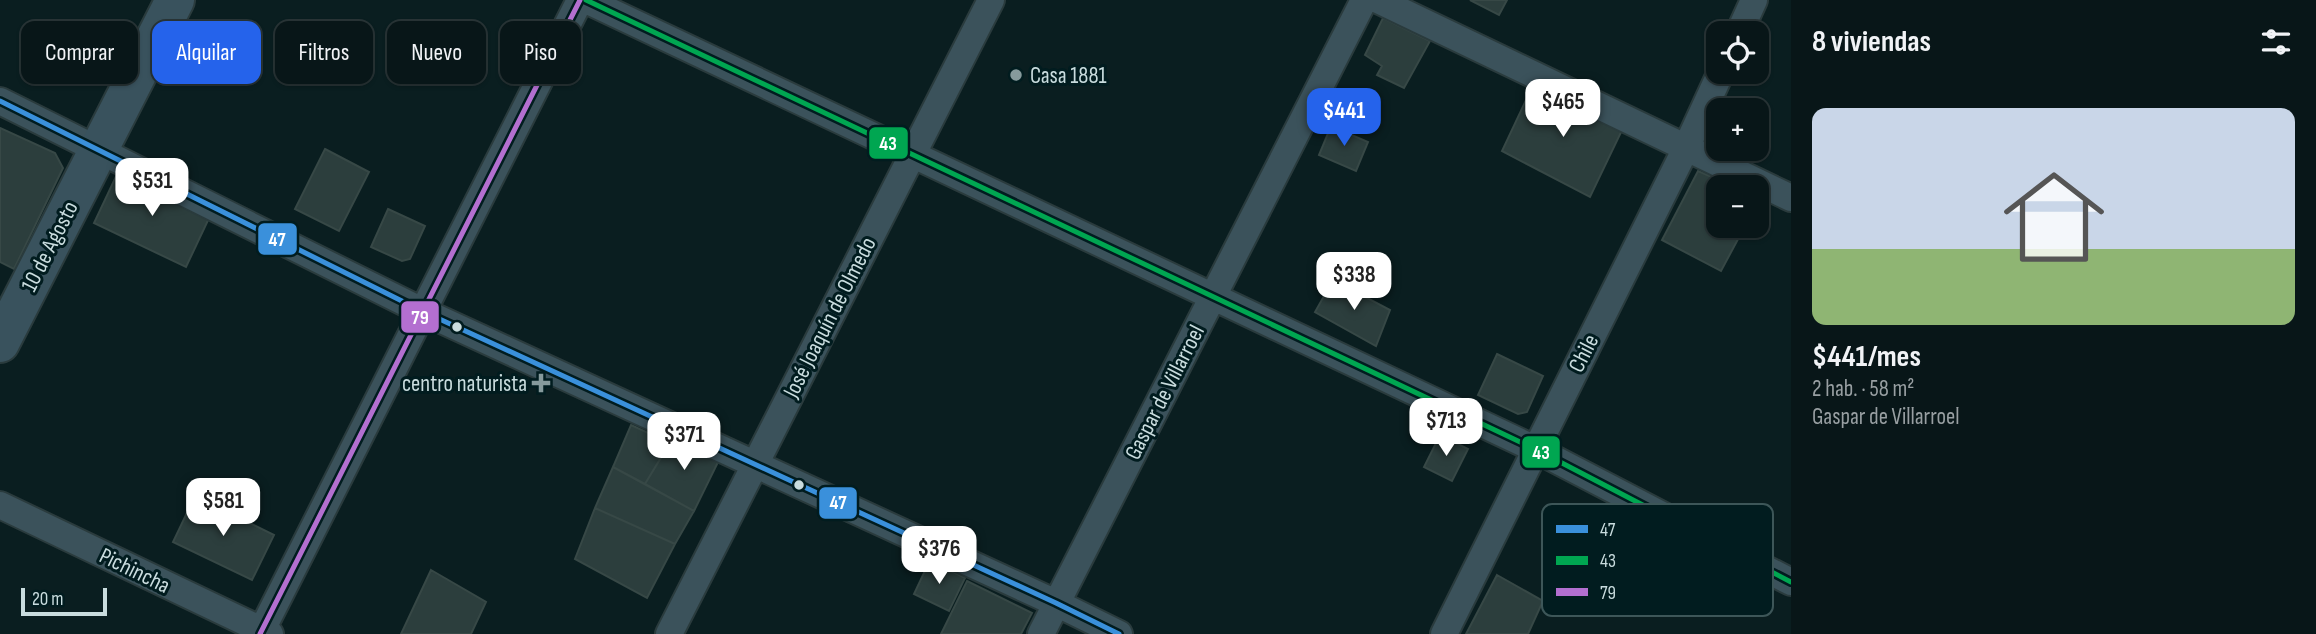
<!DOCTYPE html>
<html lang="es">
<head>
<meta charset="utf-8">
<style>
	body { margin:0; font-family:"Sofia Sans Condensed",sans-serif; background:#162325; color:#f1f3f6; height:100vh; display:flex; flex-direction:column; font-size:26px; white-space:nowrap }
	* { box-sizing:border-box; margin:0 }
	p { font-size:23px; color:#989fa2 }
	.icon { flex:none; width:38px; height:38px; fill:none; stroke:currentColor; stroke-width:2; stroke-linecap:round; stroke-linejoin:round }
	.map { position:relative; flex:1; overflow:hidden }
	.details { display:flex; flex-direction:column; background:#081618; width:525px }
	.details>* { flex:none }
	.guide { position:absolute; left:21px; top:21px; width:665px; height:63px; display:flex; gap:14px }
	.fabs { position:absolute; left:1706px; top:21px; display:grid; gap:14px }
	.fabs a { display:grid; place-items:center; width:63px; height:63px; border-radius:14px; background:#081618; box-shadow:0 2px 5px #0004,0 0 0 2px #293537; font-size:35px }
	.scale { position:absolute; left:21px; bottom:18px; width:86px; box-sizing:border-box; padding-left:7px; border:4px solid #c9dcde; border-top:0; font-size:19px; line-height:24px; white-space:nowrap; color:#c9dcde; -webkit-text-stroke:5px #011c1f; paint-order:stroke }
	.price { position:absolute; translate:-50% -60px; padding:0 16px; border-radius:14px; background:#fff; color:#222; font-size:23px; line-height:46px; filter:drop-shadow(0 2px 4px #0008) }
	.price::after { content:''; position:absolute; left:50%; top:42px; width:21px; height:16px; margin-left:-10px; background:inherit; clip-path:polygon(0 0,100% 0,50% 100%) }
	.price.active { background:#2563eb; color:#fff }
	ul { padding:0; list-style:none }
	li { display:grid; align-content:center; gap:14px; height:371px; padding:0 21px }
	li+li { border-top:2px solid #293537 }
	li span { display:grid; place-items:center; height:217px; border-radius:14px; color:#555 }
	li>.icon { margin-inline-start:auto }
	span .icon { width:126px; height:126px; fill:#fffc; stroke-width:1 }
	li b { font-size:30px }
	h2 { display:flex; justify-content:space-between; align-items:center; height:84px; padding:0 21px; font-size:30px }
	.tag { padding:0 24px; border-radius:14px; background:#081618; box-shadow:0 2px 5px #0004,0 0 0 2px #293537; font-size:24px; line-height:63px }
	.tag.active { background:#2563eb; color:#fff }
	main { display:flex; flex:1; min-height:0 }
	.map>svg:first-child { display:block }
	.building { fill:#2c3e3d; stroke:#374846; stroke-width:2 }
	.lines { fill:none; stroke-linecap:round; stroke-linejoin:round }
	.street-casing { stroke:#2a3b3d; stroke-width:30 }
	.secondary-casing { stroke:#2a3b3d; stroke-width:42 }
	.street { stroke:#3b525b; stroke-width:26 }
	.secondary { stroke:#39525d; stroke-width:38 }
	.bus-1-casing { stroke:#011c1f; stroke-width:10 }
	.bus-2-casing { stroke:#011c1f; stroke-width:10 }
	.bus-3-casing { stroke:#011c1f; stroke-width:10 }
	.bus-1 { stroke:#3a90db; stroke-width:5 }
	.bus-2 { stroke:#00a651; stroke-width:5 }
	.bus-3 { stroke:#b36fd0; stroke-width:5 }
	.poi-dot { fill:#869a9c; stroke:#011c1f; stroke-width:2.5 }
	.bus-dot { fill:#c9dcde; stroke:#011c1f; stroke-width:2.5 }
	.labels { text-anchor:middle; stroke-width:6; stroke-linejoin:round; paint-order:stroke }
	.poi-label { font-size:23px; fill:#c9dcde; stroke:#011c1f; text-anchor:start }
	.street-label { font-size:23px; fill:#c9dcde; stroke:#011c1f }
	.key { fill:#011c1f; stroke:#3d5658; stroke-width:2 }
	.key-label { font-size:19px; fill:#c9dcde }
	.line-badge { stroke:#011c1f; stroke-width:2.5 }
	.badge-label { font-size:19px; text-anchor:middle; font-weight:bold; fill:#fff }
</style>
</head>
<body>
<main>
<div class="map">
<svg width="1791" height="634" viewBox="0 0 1791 634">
	<rect width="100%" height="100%" fill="#0a1e20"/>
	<path class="building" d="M1470,0H1507L1499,15Z
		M1383,18L1430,41L1404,88L1377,75L1382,66L1365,55Z
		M1534,83L1624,126L1590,197L1502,151Z
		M1331,126L1368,142L1356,171L1319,155Z
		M0,128L55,153L63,168L14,269L0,262Z
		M325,149L369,172L339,231L295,209Z
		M119,170L211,214L186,267L94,223Z
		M1698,171L1735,187H1718V226H1745L1721,271L1662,240Z
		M388,209L425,226L410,259L402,261L371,247Z
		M1333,280L1390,310L1376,346L1315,312Z
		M1497,354L1543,376L1527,412L1518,414L1478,395Z
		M631,425L670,443L645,484L613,467Z
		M1440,435L1468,449L1452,481L1424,467Z
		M674,436L721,456L694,511L645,484Z
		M613,467L694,511L675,544L595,508Z
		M195,496L274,535L252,580L173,542Z
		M595,508L675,544L647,598L575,559Z
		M930,560L965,578L949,611L914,594Z
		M431,570L486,602L471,634H401Z
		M1497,575L1543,601L1528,634H1466Z
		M967,581L1032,613L1021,634H941Z"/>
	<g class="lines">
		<defs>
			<path id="street" d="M586,0L1535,449L1791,582
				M1378,0L1791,198
				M1739,33L1754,0
				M0,101L422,311L1056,603L1119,634
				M0,505L270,634
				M260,634L580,0
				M669,634L991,0
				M1041,634L1364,0
				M1444,634L1686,148L1721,72"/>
			<path id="secondary" d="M0,343L175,0"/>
		</defs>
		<use href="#street" class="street-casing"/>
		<use href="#secondary" class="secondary-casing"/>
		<use href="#street" class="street"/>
		<use href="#secondary" class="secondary"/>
		<defs>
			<path id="bus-1" d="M0,101L422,311L1056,603L1119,634"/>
			<path id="bus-2" d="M586,0L1535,449L1791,582"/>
			<path id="bus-3" d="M260,634L580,0"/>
		</defs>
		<use href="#bus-1" class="bus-1-casing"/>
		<use href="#bus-2" class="bus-2-casing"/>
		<use href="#bus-3" class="bus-3-casing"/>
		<use href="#bus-1" class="bus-1"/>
		<use href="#bus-2" class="bus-2"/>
		<use href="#bus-3" class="bus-3"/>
	</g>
	<g class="poi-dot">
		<circle cx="1016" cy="75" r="7"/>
		<path d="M537.5 372.5h7v7h7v7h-7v7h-7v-7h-7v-7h7z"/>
	</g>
	<g class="bus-dot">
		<circle cx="457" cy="327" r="6"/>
		<circle cx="799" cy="485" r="6"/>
	</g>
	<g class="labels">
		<g class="poi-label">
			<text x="1030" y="83">Casa 1881</text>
			<text x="527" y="391" text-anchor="end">centro naturista</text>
		</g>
		<g class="street-label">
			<text transform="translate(49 246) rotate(-63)" y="8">10 de Agosto</text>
			<text transform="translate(829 317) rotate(-63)" y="8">José Joaquín de Olmedo</text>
			<text transform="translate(1583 353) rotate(-63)" y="8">Chile</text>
			<text transform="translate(1164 392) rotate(-63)" y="8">Gaspar de Villarroel</text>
			<text transform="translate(135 570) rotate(26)" y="8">Pichincha</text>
		</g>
	</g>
	<rect x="1542" y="504" width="231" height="112" rx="10" class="key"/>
	<rect x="1556" y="525" width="32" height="8" fill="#3a90db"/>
	<rect x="1556" y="556" width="32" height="9" fill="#00a651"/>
	<rect x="1556" y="588" width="32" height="8" fill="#b36fd0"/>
	<g class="key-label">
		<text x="1600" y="536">47</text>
		<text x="1600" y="567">43</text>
		<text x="1600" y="599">79</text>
	</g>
	<g class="line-badge">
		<rect x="868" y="126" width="41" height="34" rx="7" fill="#00a651"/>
		<rect x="257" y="222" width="41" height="34" rx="7" fill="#3a90db"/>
		<rect x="400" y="300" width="40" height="34" rx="7" fill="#b36fd0"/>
		<rect x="1521" y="435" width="40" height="34" rx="7" fill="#00a651"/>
		<rect x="818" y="486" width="40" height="34" rx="7" fill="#3a90db"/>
	</g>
	<g class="badge-label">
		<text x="888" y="150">43</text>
		<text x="277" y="246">47</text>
		<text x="420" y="324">79</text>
		<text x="1541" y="459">43</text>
		<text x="838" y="509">47</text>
	</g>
</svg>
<div class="fabs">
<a><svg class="icon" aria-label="locate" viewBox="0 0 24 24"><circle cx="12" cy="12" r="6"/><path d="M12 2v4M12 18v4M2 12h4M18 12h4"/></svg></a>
<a>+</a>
<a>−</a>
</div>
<div class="scale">20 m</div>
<b class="price" style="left:1563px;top:139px">$465</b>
<b class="price active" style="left:1344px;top:148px">$441</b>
<b class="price" style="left:152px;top:218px">$531</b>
<b class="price" style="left:1354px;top:312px">$338</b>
<b class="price" style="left:1446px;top:458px">$713</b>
<b class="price" style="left:684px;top:472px">$371</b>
<b class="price" style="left:223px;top:538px">$581</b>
<b class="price" style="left:939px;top:586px">$376</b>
<div class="guide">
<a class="tag">Comprar</a>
<a class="tag active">Alquilar</a>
<a class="tag">Filtros</a>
<a class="tag">Nuevo</a>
<a class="tag">Piso</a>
</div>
</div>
<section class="details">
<h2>8 viviendas<svg class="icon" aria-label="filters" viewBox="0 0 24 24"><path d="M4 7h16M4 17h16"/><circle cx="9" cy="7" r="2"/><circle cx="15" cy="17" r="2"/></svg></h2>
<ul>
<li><span style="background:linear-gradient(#c9d6e8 65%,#8fb573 0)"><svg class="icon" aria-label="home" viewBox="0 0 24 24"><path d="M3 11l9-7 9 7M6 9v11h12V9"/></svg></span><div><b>$441/mes</b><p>2 hab. · 58 m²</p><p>Gaspar de Villarroel</p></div></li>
</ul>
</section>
</main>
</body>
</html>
